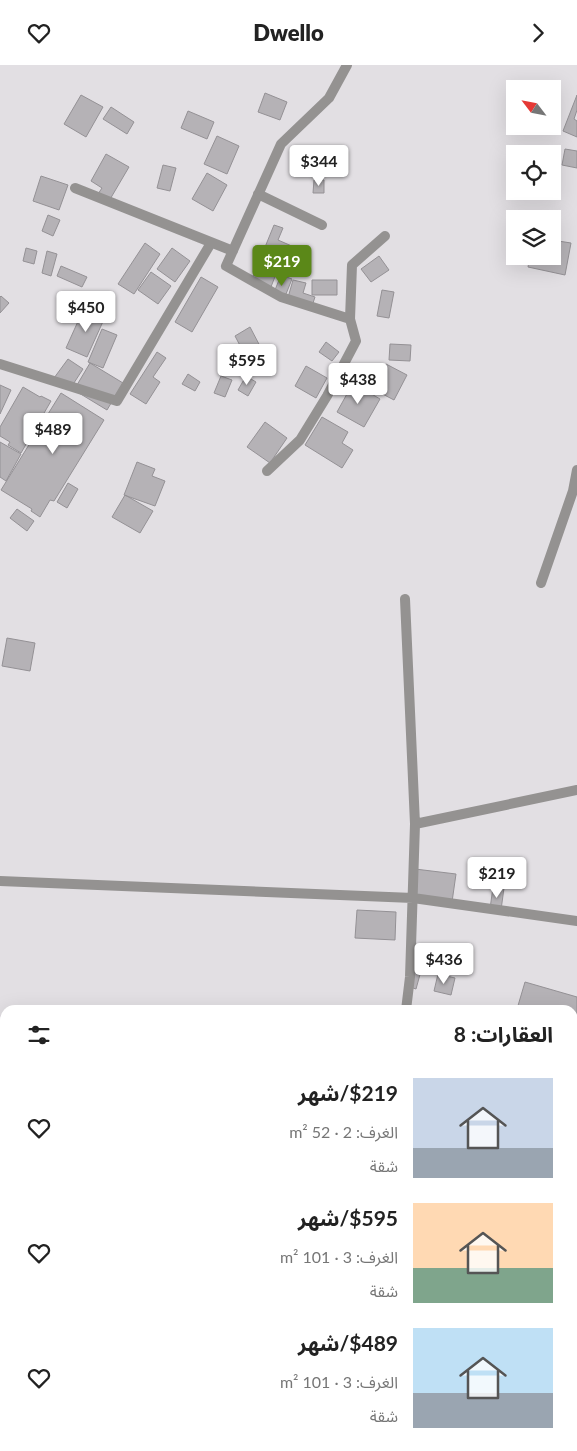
<!DOCTYPE html>
<html lang="ar">
<head>
<meta charset="utf-8">
<style>
	body { margin:0; font-family:Lato,"Noto Sans Arabic",sans-serif; background:#f6f6f6; color:#222; direction:rtl; height:100vh; display:flex; flex-direction:column; font-size:19px; white-space:nowrap }
	* { box-sizing:border-box; margin:0 }
	p { font-size:16px; color:#767676 }
	.icon { flex:none; width:28px; height:28px; fill:none; stroke:currentColor; stroke-width:2; stroke-linecap:round; stroke-linejoin:round }
	.map { position:relative; flex:1; overflow:hidden; direction:ltr }
	.sheet { position:absolute; left:0px; top:940px; width:578px; height:446px; display:flex; flex-direction:column; background:#fff; border-radius:15px 15px 0 0; box-shadow:0 5px 20px #0002; direction:rtl }
	.sheet>* { flex:none }
	.needle { width:32px; rotate:302deg }
	.tools { position:absolute; left:506px; top:15px; display:grid; gap:10px }
	.tools a { display:grid; place-items:center; width:55px; height:55px; border-radius:0px; background:#fff; box-shadow:0 5px 20px #0002; font-size:25px }
	.price { position:absolute; translate:-50% -42px; padding:0 11px; border-radius:5px; background:#fff; color:#222; font-size:16px; line-height:32px; filter:drop-shadow(0 1px 2px #0008) }
	.price::after { content:''; position:absolute; left:50%; top:30px; width:15px; height:11px; margin-left:-8px; background:inherit; clip-path:polygon(0 0,100% 0,50% 100%) }
	.price.selected { background:#5b8818; color:#fff }
	ul { padding:0; list-style:none }
	li { display:flex; align-items:center; gap:15px; height:125px; padding:0 25px }
	li span { display:grid; place-items:center; flex:none; width:140px; height:100px; border-radius:0px; color:#555 }
	li>.icon { margin-inline-start:auto }
	span .icon { width:60px; height:60px; fill:#fffc; stroke-width:1 }
	li b { font-size:21px }
	h2 { display:flex; justify-content:space-between; align-items:center; height:60px; padding:0 25px; font-size:21px }
	header { display:flex; justify-content:space-between; align-items:center; height:65px; padding:0 25px; background:#fff; font-size:22px; font-weight:800 }
	.map>svg:first-child { display:block }
	.building { fill:#b5b2b6; stroke:#949195 }
	.lines { fill:none; stroke-linecap:round; stroke-linejoin:round }
	.street { stroke:#949291; stroke-width:10 }
</style>
</head>
<body>
<header><svg class="icon" aria-label="forward" viewBox="0 0 24 24"><path d="M9 5l7 7-7 7"/></svg>Dwello<svg class="icon" aria-label="heart" viewBox="0 0 24 24"><path d="M12 20l-8-8c-3-5 5-10 8-4 3-6 11-1 8 4z"/></svg></header>
<div class="map">
<svg width="577" height="1386" viewBox="0 0 577 1386">
	<rect width="100%" height="100%" fill="#e2dfe3"/>
	<path class="building" d="M265,28L287,37L280,55L258,47Z
		M81,30L103,42L86,72L64,59Z
		M577,30V45L574,54L577,56V72L563,66Z
		M111,42L134,57L127,69L103,54Z
		M188,46L214,57L207,74L181,63Z
		M217,71L239,81L227,109L204,99Z
		M565,84L577,86V103L562,100Z
		M106,89L129,102L109,136L98,129L102,123L91,116Z
		M163,100L176,103L170,126L157,123Z
		M207,108L227,120L213,146L192,134Z
		M41,111L68,120L59,145L33,136Z
		M314,115H324V128H313Z
		M48,150L60,155L53,171L42,166Z
		M274,160L283,163L278,175L294,182L288,198L272,191L267,205L276,209L269,227L250,219Z
		M552,175L571,178L565,210L528,202L530,191H552Z
		M145,178L160,189L134,229L118,219Z
		M26,183L37,186L34,199L23,196Z
		M172,183L190,196L175,217L157,204Z
		M47,186L57,189L51,211L42,208Z
		M379,191L389,205L371,217L361,204Z
		M61,201L87,212L82,222L57,211Z
		M151,207L171,221L158,239L138,225Z
		M281,210L292,214L284,234L273,230Z
		M201,212L218,222L192,267L175,257Z
		M293,215L306,218L303,228L315,232L311,244L287,236Z
		M312,215H337V230H312Z
		M382,225L394,227L389,253L377,251Z
		M1,231L9,238L0,248V232Z
		M84,243L105,252L87,292L66,283Z
		M250,262L261,283L246,292L235,271Z
		M102,264L117,270L103,303L88,297Z
		M326,277L339,287L332,296L319,287Z
		M390,279L411,280L410,296L389,295Z
		M157,287L166,293L153,312L160,317L146,339L130,329Z
		M68,294L83,304L70,324L54,313Z
		M90,298L123,318L107,345L74,325Z
		M386,299L407,310L394,335L373,324Z
		M306,301L327,313L316,333L295,321Z
		M188,309L200,317L195,326L182,319Z
		M221,311L232,315L225,332L214,328Z
		M246,311L256,317L248,331L238,325Z
		M353,318L380,334L364,362L337,347Z
		M0,320L11,325L0,349Z
		M23,322L40,332L41,331L51,336L21,388L8,380L10,377L0,371V362Z
		M61,328L104,355L54,436L50,435L40,452L31,446L32,444L1,425Z
		M322,352L348,367L342,378L353,385L342,403L305,380Z
		M265,357L287,373L270,398L247,382Z
		M0,377L21,389L6,416L0,412Z
		M137,397L155,404L152,411L165,416L155,441L124,430Z
		M68,418L78,424L67,443L57,437Z
		M125,430L153,446L140,468L112,452Z
		M17,444L34,456L27,466L10,453Z
		M7,573L35,578L30,606L2,601Z
		M415,804L456,809L452,837L411,831Z
		M493,822L504,823L501,845L490,844Z
		M357,845L396,847L395,875L355,873Z
		M415,892L424,895L416,924L407,921Z
		M438,909L455,913L451,930L434,926Z
		M525,917L577,932V949L574,961L572,960V945L517,944Z
		M0,1229L5,1230V1272L0,1270Z
		M0,1331H5V1359L0,1360Z
		M170,1381H208V1386H170Z
		M211,1381H244V1386H211Z
		M270,1381H296V1386H270Z
		M307,1381H337L336,1386H307Z
		M440,1381H475L473,1386H438Z"/>
	<g class="lines">
		<path class="street" d="M347,0L329,33L281,79L226,201L281,232L350,254
			M75,123L233,186
			M258,129L322,160
			M0,299L117,336L211,178
			M267,406L300,375L327,331L356,276L350,254L352,200L385,171
			M541,518L573,426L577,405
			M405,534L415,759L410,912L406,945
			M415,759L577,725
			M0,816L413,833L577,856
			M572,1013L577,1010
			M0,1312L5,1310
			M361,1386V1381"/>
	</g>
</svg>
<div class="tools">
<a><svg class="needle" viewBox="-14 -14 28 28"><path d="M0-13l5 13h-10z" fill="#e53935"/><path d="M0 13l5-13h-10z" fill="#767676"/></svg></a>
<a><svg class="icon" aria-label="locate" viewBox="0 0 24 24"><circle cx="12" cy="12" r="6"/><path d="M12 2v4M12 18v4M2 12h4M18 12h4"/></svg></a>
<a><svg class="icon" aria-label="layers" viewBox="0 0 24 24"><path d="M12 4l9 5-9 5-9-5zM3 14l9 5 9-5"/></svg></a>
</div>
<b class="price" style="left:319px;top:122px">$344</b>
<b class="price selected" style="left:282px;top:222px">$219</b>
<b class="price" style="left:86px;top:268px">$450</b>
<b class="price" style="left:247px;top:321px">$595</b>
<b class="price" style="left:358px;top:340px">$438</b>
<b class="price" style="left:53px;top:390px">$489</b>
<b class="price" style="left:497px;top:834px">$219</b>
<b class="price" style="left:444px;top:920px">$436</b>
<section class="sheet">
<h2>العقارات: 8<svg class="icon" aria-label="filters" viewBox="0 0 24 24"><path d="M4 7h16M4 17h16"/><circle cx="9" cy="7" r="2"/><circle cx="15" cy="17" r="2"/></svg></h2>
<ul>
<li><span style="background:linear-gradient(#c9d6e8 70%,#9aa5b1 0)"><svg class="icon" aria-label="home" viewBox="0 0 24 24"><path d="M3 11l9-7 9 7M6 9v11h12V9"/></svg></span><div><b>$219/شهر</b><p>الغرف: 2 · 52 m²</p><p>شقة</p></div><svg class="icon" aria-label="heart" viewBox="0 0 24 24"><path d="M12 20l-8-8c-3-5 5-10 8-4 3-6 11-1 8 4z"/></svg></li>
<li><span style="background:linear-gradient(#ffd9b3 65%,#7fa58c 0)"><svg class="icon" aria-label="home" viewBox="0 0 24 24"><path d="M3 11l9-7 9 7M6 9v11h12V9"/></svg></span><div><b>$595/شهر</b><p>الغرف: 3 · 101 m²</p><p>شقة</p></div><svg class="icon" aria-label="heart" viewBox="0 0 24 24"><path d="M12 20l-8-8c-3-5 5-10 8-4 3-6 11-1 8 4z"/></svg></li>
<li><span style="background:linear-gradient(#bfe0f5 65%,#9aa5b1 0)"><svg class="icon" aria-label="home" viewBox="0 0 24 24"><path d="M3 11l9-7 9 7M6 9v11h12V9"/></svg></span><div><b>$489/شهر</b><p>الغرف: 3 · 101 m²</p><p>شقة</p></div><svg class="icon" aria-label="heart" viewBox="0 0 24 24"><path d="M12 20l-8-8c-3-5 5-10 8-4 3-6 11-1 8 4z"/></svg></li>
</ul>
</section>
</div>
</body>
</html>
